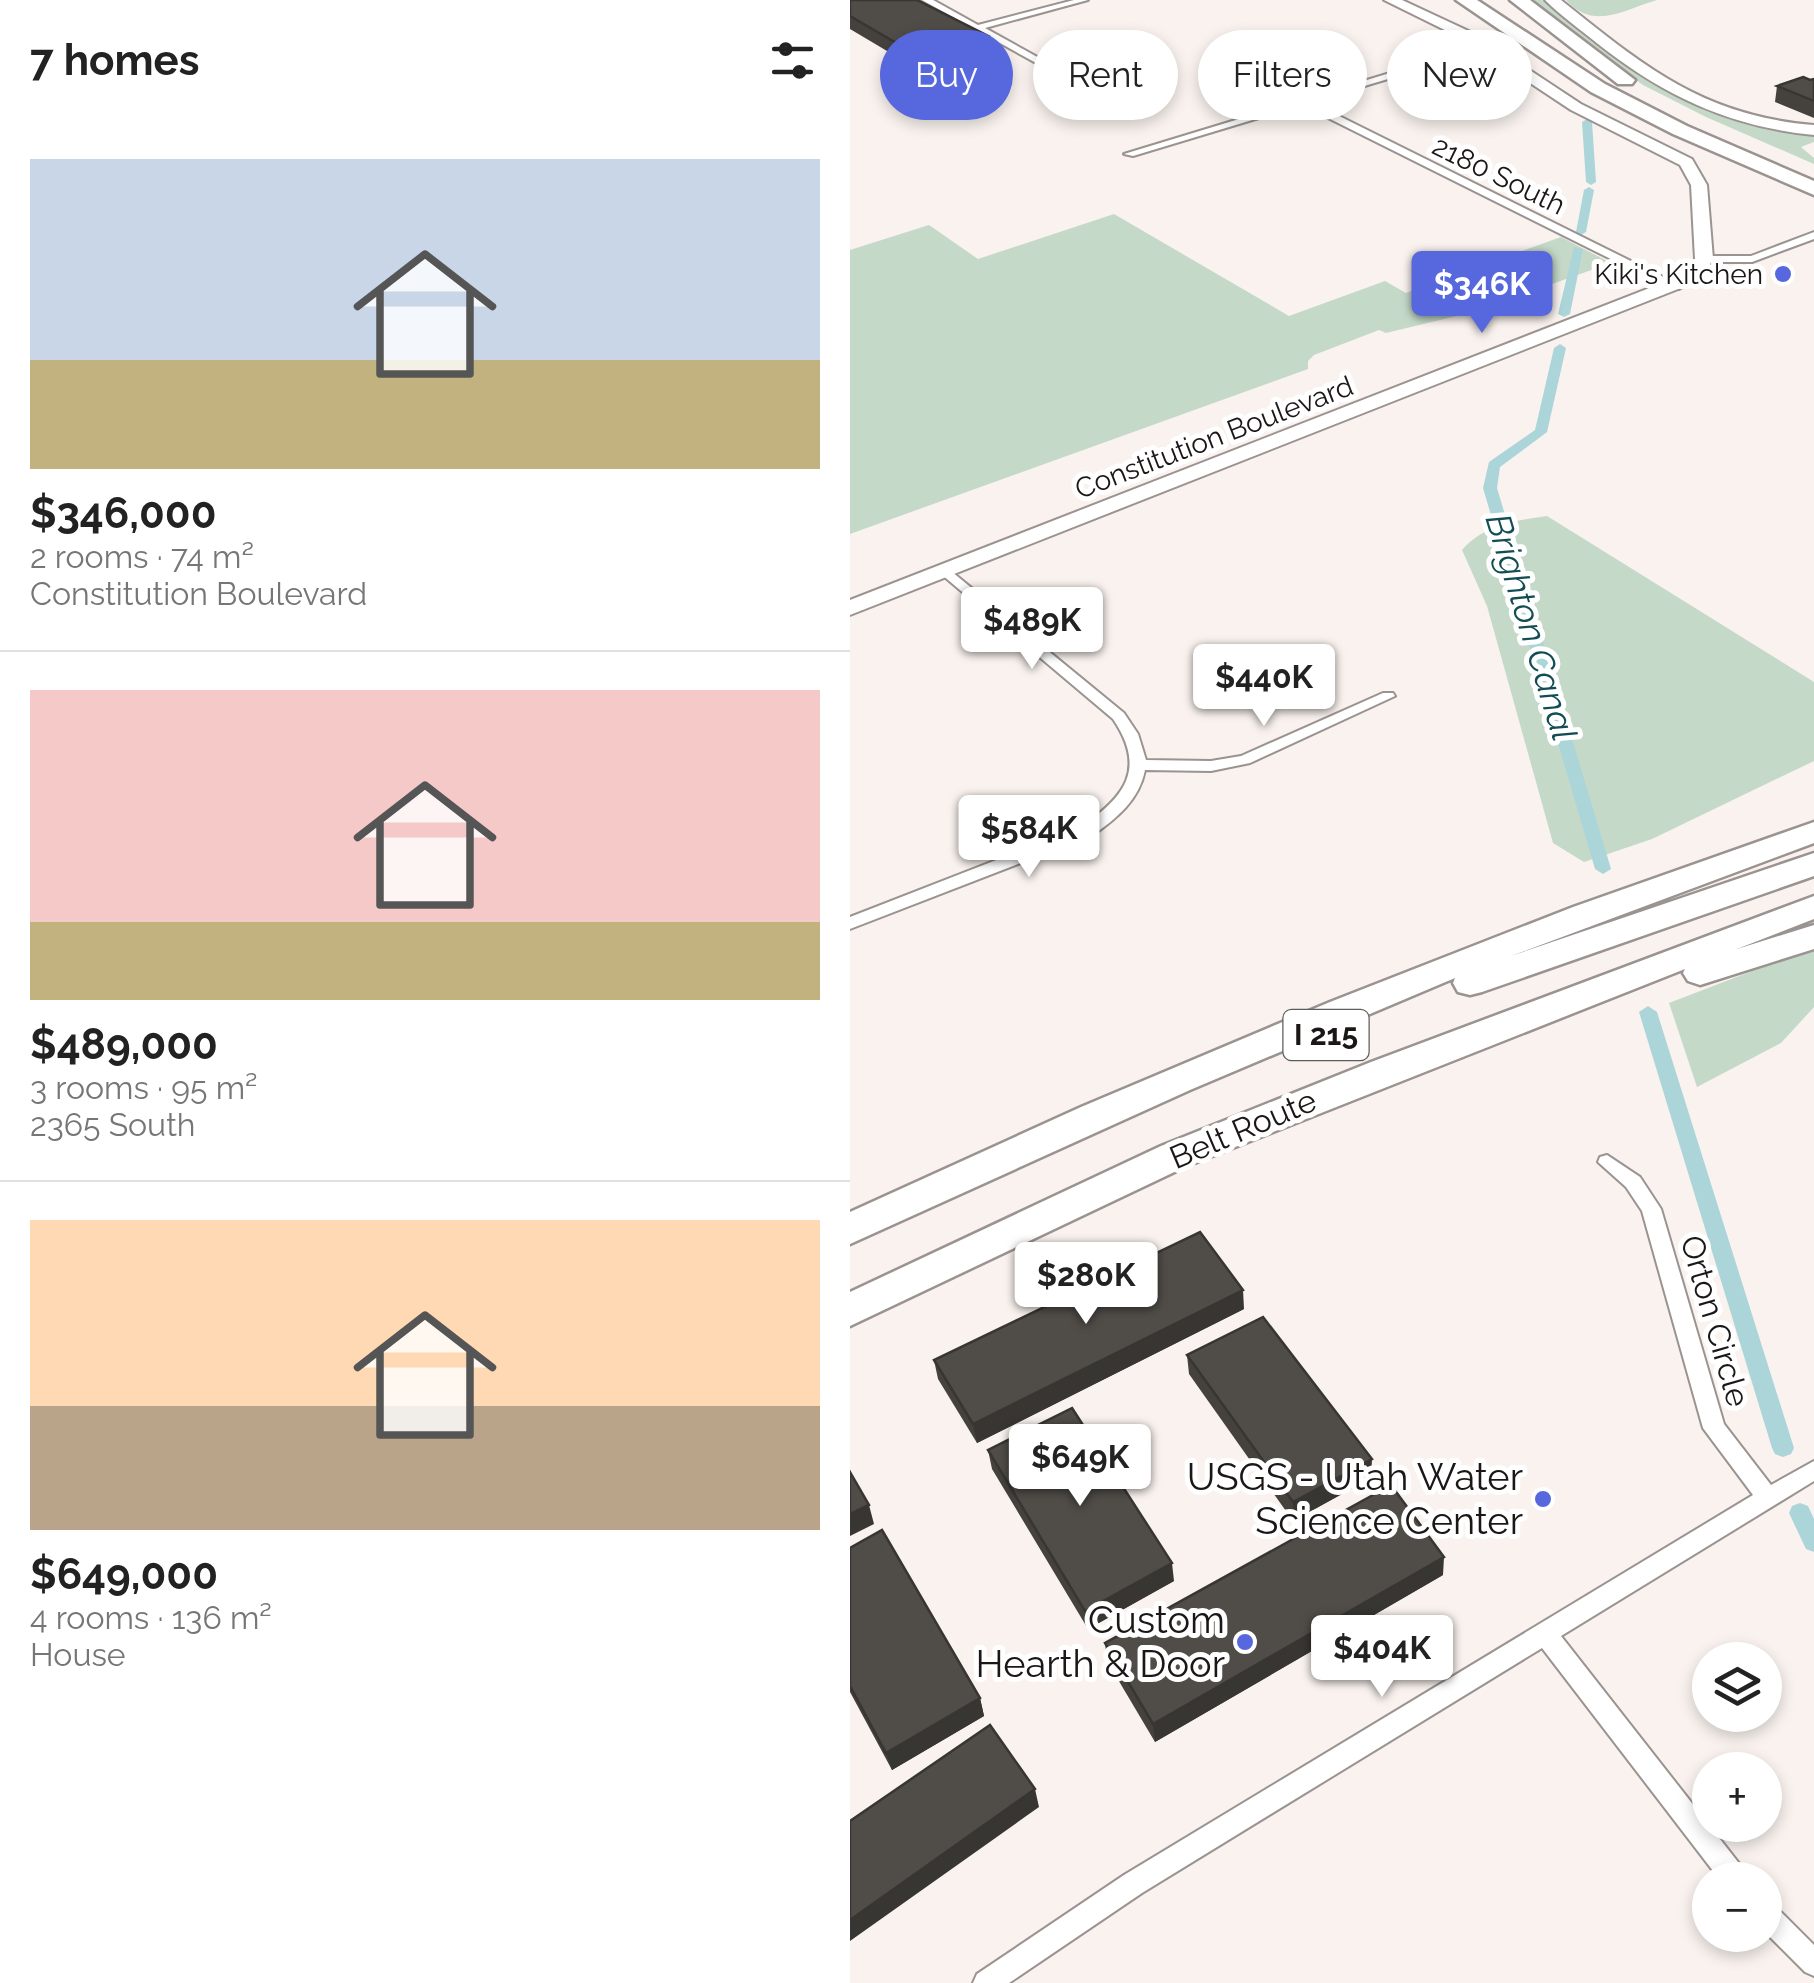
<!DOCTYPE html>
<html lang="en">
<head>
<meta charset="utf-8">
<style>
	body { margin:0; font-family:Raleway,sans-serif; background:#f6f6f6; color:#222; height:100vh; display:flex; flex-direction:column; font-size:38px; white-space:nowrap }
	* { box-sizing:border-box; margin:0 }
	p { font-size:32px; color:#767676 }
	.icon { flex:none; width:55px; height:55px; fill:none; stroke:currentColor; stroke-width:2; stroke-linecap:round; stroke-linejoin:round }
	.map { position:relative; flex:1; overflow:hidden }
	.panel { display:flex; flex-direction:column; background:#fff; width:850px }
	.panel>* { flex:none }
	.guide { position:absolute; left:30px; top:30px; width:782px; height:90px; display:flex; gap:20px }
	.buttons { position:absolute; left:842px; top:1642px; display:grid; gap:20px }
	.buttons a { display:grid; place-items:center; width:90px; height:90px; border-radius:50%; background:#fff; box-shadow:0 5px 15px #0003; font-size:50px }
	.price { position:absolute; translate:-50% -85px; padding:0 22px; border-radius:10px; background:#fff; color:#222; font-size:32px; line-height:65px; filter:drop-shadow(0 2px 5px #0008) }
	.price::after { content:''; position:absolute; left:50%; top:60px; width:30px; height:22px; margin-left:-15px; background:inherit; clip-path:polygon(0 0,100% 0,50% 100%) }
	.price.current { background:#5768de; color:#fff }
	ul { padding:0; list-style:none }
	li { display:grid; align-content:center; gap:20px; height:530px; padding:0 30px }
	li+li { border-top:2px solid #e0e0e0 }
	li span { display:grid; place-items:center; height:310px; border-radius:0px; color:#555 }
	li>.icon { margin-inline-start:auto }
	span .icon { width:180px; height:180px; fill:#fffc; stroke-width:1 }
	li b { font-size:42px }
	h2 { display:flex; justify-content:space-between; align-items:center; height:120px; padding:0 30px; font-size:42px }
	.chip { padding:0 35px; border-radius:45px; background:#fff; box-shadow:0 5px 15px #0003; font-size:35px; line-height:90px }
	.chip.current { background:#5768de; color:#fff }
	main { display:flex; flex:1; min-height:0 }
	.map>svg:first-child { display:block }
	.green { fill:#c5d9c9 }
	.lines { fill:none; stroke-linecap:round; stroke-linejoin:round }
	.canal { fill:#acd5d9; fill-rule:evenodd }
	.street-casing { stroke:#9a9390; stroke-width:4 }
	.secondary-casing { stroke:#9a9390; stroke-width:4 }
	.highway-casing { stroke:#9a9390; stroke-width:5 }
	.street { fill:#fff; fill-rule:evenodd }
	.secondary { fill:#fff; fill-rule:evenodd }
	.highway { fill:#fff; fill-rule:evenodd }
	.wall { fill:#45423e }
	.shaded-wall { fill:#383632 }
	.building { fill:#504d48; stroke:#383632; stroke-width:2.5 }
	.poi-dot { fill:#5768de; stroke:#fff; stroke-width:4 }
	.labels { text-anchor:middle; stroke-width:10; stroke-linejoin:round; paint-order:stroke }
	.far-street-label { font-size:28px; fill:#1a1716; stroke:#fff }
	.far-poi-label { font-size:28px; fill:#1a1716; stroke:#fff; text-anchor:end }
	.shield { fill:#fff; stroke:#5f5d5c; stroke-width:2.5 }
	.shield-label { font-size:30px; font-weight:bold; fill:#1a1716 }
	.street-label { font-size:32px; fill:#1a1716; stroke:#fff }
	.water-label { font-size:35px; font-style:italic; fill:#124d53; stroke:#fff }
	.near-poi-label { font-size:38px; fill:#1a1716; stroke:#fff; text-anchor:end }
</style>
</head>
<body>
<main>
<section class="panel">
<h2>7 homes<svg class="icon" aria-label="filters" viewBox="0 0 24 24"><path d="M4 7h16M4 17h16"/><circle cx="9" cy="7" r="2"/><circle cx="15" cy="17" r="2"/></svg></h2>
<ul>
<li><span style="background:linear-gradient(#c9d6e8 65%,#c2b280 0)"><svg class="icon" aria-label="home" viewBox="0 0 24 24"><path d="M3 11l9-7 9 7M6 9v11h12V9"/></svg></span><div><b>$346,000</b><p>2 rooms · 74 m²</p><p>Constitution Boulevard</p></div></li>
<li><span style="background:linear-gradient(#f6c9c9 75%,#c2b280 0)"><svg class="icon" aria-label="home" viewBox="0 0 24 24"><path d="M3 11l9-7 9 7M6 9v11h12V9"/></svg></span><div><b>$489,000</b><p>3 rooms · 95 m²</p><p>2365 South</p></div></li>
<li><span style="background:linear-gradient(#ffd9b3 60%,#b9a48a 0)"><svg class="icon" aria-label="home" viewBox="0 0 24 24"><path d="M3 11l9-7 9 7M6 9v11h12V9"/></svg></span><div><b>$649,000</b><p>4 rooms · 136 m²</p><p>House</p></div></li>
</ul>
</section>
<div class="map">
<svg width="964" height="1983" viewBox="0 0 964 1983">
	<rect width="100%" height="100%" fill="#f9f2ee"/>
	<path class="green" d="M677,0H692C785,70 842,128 964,134V142L951,147L964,158V164L856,117L793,85Z
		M716,0H807C773,10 744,31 716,0Z
		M264,214L439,316L535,281L556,293L711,237L761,263L623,312L536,333L529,330L464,355L458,361V369L0,534V250L79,225L128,259Z
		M697,516L964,682V761L802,839L734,862L703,843L637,606L612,550C635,524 664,521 697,516Z
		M964,947V1007L931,1043L847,1087L819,1003Z"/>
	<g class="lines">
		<path class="canal" d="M737,119L742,122L746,182L741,185L736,182L732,122Z
			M739,187L744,190L736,232L731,235L726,232L734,190Z
			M724,247L733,249L720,314L714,317L708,314Z
			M710,344L716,348L697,432L650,467L647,488L761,869L753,874L745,869L633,488L639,462L685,430L704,348Z
			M798,1006L807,1012L944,1448L941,1454L933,1457L925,1454L922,1448L789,1012Z
			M950,1503L958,1506L964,1519V1552L956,1549L939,1513L942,1506Z"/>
		<defs>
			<path id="street" d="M72,0H83L128,25L224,0H238L135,28L209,69L211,71L206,74Z
				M635,44L638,45V49L461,102L829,285V289H821L452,105L283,156L274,154Z
				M964,232V239L902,262H854L848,259L854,256H901Z
				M96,567L274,713L288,734L296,760L361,761L391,756L533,693H543L545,696L400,763L361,771L295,770C289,800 267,818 243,835L0,929V917L231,827C275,797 297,769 263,719L91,574L89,571Z
				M757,1155L790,1177L811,1209L874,1424L921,1485L964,1461V1481L711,1636L895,1871L899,1880H870L692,1648L292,1893L159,1983H123L127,1974L274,1875L903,1495L853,1428L792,1211L776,1187L748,1162L750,1157Z
				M915,1901L924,1905L964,1945V1976L955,1972L915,1932Z"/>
			<path id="secondary" d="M534,0H552L625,34L731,104L842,159L857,185L863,259L851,280L0,615V600L838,273L845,259L841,185L830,165L721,110L615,40Z
				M695,0H711C795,67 853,116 964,125V135C880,127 814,96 748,44C731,30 711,16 695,0Z"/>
			<path id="highway" d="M606,0H627L755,84L837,126L964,181V195L823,134L741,92Z
				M660,0H680L785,80L782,84H768Z
				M964,822V843L661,956L964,853V876L632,992L620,995L608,992L603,983L605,978L340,1090L0,1244V1212L231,1107L480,1002L723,907Z
				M964,896V919L887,949L964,925V949L850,985L838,981L833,973L835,969L337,1166L0,1326V1292L311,1146L521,1062Z"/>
		</defs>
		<use href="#street" class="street-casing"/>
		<use href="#secondary" class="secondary-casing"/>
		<use href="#highway" class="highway-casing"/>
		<use href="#street" class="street"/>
		<use href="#secondary" class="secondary"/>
		<use href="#highway" class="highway"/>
	</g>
	<path class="wall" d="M0,0L139,51L69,70L0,29Z
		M964,79V118L925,102L927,86Z
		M394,1309L127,1443L88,1379L84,1360Z
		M337,1355L521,1478L443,1521L339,1374Z
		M138,1450L324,1581L238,1629L142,1469Z
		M0,1548L130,1698L134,1716L42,1770L0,1692Z
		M593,1575L305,1742L257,1661L255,1643Z"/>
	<path class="shaded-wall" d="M138,36L139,51L69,70L67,55Z
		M393,1290L394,1309L127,1443L123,1424Z
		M522,1459L521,1478L443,1521V1502Z
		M19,1505L24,1524L0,1536V1514Z
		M594,1557L593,1575L305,1742L303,1724Z
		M322,1563L324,1581L238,1629L235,1611Z
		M130,1698L134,1716L42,1770L36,1753Z
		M185,1789L189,1807L0,1941V1920Z"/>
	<path class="building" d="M0,0H67L138,36L67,55L0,16Z
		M953,77L960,80L964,79V101L927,86Z
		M350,1232L393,1290L123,1424L84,1360Z
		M413,1317L522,1459L443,1502L337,1355Z
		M222,1408L322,1563L235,1611L138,1450Z
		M0,1472L19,1505L0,1514Z
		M541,1485L594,1557L303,1724L255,1643Z
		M32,1530L130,1698L36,1753L0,1686V1548Z
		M140,1725L185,1789L0,1920V1821Z"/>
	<g class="poi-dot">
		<circle cx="933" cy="274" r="10"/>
		<circle cx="693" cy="1499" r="10"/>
		<circle cx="395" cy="1642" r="10"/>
	</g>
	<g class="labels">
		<g class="far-street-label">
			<text transform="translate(649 175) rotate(26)" y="10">2180 South</text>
			<text transform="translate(364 437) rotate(-21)" y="10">Constitution Boulevard</text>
		</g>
		<g class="far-poi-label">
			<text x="913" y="284">Kiki's Kitchen</text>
		</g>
		<rect class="shield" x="433.5" y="1010" width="85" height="50" rx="8"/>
		<g class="shield-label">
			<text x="476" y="1045">I 215</text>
		</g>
		<g class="street-label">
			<text transform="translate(393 1129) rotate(-23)" y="11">Belt Route</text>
			<text transform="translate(865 1321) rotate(74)" y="11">Orton Circle</text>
		</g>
		<g class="water-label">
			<text transform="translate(681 627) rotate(73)" y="12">Brighton Canal</text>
		</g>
		<g class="near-poi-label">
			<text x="673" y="1490">USGS - Utah Water<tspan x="673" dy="44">Science Center</tspan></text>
			<text x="375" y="1633">Custom<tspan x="375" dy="44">Hearth &amp; Door</tspan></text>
		</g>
	</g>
</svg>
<div class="buttons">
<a><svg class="icon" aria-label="layers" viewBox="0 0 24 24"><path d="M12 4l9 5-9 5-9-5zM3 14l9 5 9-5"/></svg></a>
<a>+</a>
<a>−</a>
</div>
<b class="price current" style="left:632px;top:336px">$346K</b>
<b class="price" style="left:182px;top:672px">$489K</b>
<b class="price" style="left:414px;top:729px">$440K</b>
<b class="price" style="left:179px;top:880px">$584K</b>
<b class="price" style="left:236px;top:1327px">$280K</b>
<b class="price" style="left:230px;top:1509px">$649K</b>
<b class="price" style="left:532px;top:1700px">$404K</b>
<div class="guide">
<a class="chip current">Buy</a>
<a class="chip">Rent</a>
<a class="chip">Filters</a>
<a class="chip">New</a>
</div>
</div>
</main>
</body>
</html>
